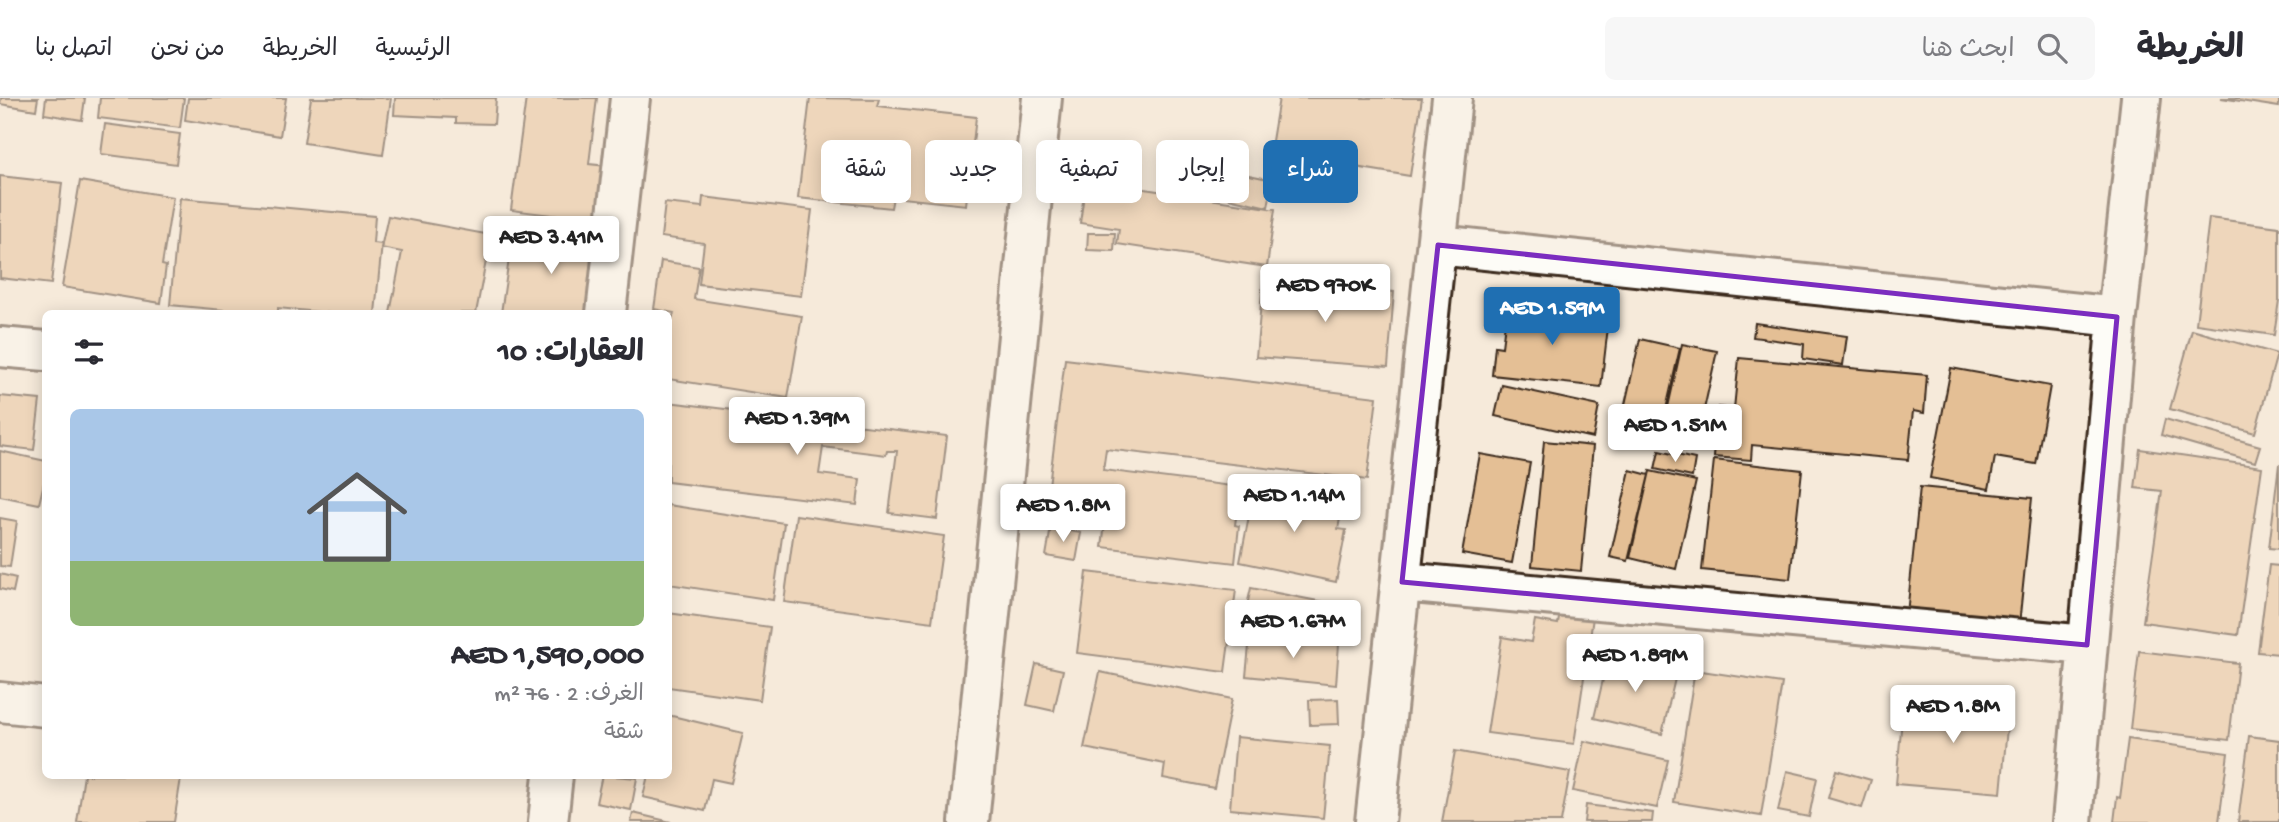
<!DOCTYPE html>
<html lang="ar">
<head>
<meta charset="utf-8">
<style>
	body { margin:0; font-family:"Gochi Hand","Playpen Sans Arabic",sans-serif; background:#f7f7f7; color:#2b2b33; direction:rtl; height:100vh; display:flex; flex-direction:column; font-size:26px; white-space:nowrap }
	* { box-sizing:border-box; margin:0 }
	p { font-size:23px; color:#7c7c81 }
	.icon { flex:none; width:38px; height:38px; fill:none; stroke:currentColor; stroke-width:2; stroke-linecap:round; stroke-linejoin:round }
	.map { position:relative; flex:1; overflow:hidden; direction:ltr }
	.sheet { position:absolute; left:42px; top:212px; width:630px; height:469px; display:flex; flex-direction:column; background:#fff; border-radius:10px; box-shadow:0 4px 18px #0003; direction:rtl }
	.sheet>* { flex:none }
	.top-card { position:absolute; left:693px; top:42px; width:665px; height:63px; direction:rtl; display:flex; gap:14px }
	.price { position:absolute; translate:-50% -60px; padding:0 16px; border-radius:7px; background:#fff; color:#222; font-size:23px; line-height:46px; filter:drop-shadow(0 2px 4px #0008) }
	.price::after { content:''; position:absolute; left:50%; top:42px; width:21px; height:16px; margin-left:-10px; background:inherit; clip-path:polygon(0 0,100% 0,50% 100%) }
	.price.on { background:#1f6fb2; color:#fff }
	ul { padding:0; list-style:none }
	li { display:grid; align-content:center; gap:14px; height:371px; padding:0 28px }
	li span { display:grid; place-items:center; height:217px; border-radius:10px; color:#555 }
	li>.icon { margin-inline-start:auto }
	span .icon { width:126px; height:126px; fill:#fffc; stroke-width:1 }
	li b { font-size:30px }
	h2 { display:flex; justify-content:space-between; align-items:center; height:84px; padding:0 28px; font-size:30px }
	.tag { padding:0 24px; border-radius:10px; background:#fff; box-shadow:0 4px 18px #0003; font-size:24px; line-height:63px }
	.tag.on { background:#1f6fb2; color:#fff }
	header { display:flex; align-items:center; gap:42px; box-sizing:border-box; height:98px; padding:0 35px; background:#fff; border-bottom:2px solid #e1e1e2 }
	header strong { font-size:33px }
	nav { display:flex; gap:38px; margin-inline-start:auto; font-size:24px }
	.search { width:490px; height:63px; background:#f7f7f7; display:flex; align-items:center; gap:18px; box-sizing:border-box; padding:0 24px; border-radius:10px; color:#7c7c81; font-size:26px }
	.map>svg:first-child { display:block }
	.building { fill:#e4bf95; stroke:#3b2a1e; stroke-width:2 }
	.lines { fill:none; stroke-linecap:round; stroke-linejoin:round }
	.minor-casing { stroke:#3b2a1e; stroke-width:44 }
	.minor { stroke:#fdfcf7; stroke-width:38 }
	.marked { fill:none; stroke:#7b2cbf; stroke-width:5; stroke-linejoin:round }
</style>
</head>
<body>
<header>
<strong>الخريطة</strong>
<div class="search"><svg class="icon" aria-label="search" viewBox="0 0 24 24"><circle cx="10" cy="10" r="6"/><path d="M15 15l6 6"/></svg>ابحث هنا</div>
<nav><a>الرئيسية</a><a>الخريطة</a><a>من نحن</a><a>اتصل بنا</a></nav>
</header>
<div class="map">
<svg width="2279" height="724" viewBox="0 0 2279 724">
	<rect width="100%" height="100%" fill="#f6eada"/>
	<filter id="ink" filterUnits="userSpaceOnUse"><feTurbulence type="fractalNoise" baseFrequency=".0143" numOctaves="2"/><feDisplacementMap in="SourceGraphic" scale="14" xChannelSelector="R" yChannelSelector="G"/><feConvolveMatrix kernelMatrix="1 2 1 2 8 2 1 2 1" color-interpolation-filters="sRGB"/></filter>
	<g filter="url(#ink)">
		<path class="building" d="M1,0H38L36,12L0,6Z
			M46,0H85L82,22L44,16Z
			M100,0H184L180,30L98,20Z
			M188,0H286L280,38L185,22Z
			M311,0H391L383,57L304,45Z
			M395,0H496L494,26L456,25V20L394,17Z
			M526,0H597L589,66L607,68L599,123L511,112Z
			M810,0L879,1L877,8L976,19L966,107L893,99L891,110L798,100Z
			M1279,0H1422L1410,78L1270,55Z
			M2221,0H2279V9Z
			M105,26L180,36L176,66L101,56Z
			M1182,63L1273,82L1268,109L1228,100L1230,91L1205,86L1203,97L1176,91Z
			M0,78L62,85L51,186L0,180Z
			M1086,82L1275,111L1267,169L1117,146L1119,131L1080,125Z
			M80,83L173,99L162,167L166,168L161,205L62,189Z
			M703,99L812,112L801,198L699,186L704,145L661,139L665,105L702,109Z
			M180,100L375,118L373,145L382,146L375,215H330L278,210V215H256L170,207Z
			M388,118L491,137L476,215H390L402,154L381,150Z
			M2209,120L2279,129V202L2274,237L2196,226Z
			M513,134L602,147L592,215H501Z
			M1088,135H1115L1114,153L1087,152Z
			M661,163L699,169L694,201L802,218L788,300L668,281V236L674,215L654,211Z
			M1263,183L1394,194L1388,269L1256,259Z
			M1507,208L1609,220L1601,289L1492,277L1495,248L1502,249Z
			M1755,225L1847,238L1843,267L1803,261L1804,246L1753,239Z
			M2192,232L2277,256L2255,335L2170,311Z
			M1640,241L1680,250L1658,346L1618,337Z
			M1682,246L1717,253L1695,352L1660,345Z
			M1739,260L1927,277L1924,315L1913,313L1908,362L1752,347L1751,362L1714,359L1718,309L1734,311Z
			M1065,261L1377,299L1367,382L1106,351L1103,372L1240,389L1235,427L1239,428L1235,465L1102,449L1106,418L1046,411Z
			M1951,270L2050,288L2036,366L1995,359L1989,391L1930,380Z
			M1502,287L1599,308L1593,340L1495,318Z
			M0,298L40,302L34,352L0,348Z
			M668,304L947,338L937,421L889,415L897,353H887L886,357L823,349L819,376L860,381L857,407L668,384Z
			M2165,321L2260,348L2255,364L2161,337Z
			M1544,343L1593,348L1581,473L1532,468Z
			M2140,351L2262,369L2238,537L2143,524L2162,393L2135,390Z
			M0,353L46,363V376L39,406L0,398Z
			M1659,353L1695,361L1692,379L1655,371Z
			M1480,356L1530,365L1512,465L1462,456Z
			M1714,362L1802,372L1790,481L1702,472Z
			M2279,366V451L2269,450Z
			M1630,372L1649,377L1628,463L1610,459Z
			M1650,373L1696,383L1676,471L1630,460Z
			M1255,387L1343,405L1338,431L1346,432L1336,484L1240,464Z
			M1920,389L2032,400L2019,527L1907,516Z
			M668,407L784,425L773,502L668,486Z
			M796,417L944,438L932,524L784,504Z
			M0,420L17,423L10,469L0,468Z
			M1051,429L1081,435L1076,463L1046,458Z
			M2269,467L2279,468V556L2258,554Z
			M1087,474L1236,492L1225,574L1077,555Z
			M0,476L16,480L13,494L0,491Z
			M1251,490L1349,509L1343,540L1244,521Z
			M1561,508L1594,513L1574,646L1487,635L1502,539L1531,544L1535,522L1558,526Z
			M668,515L770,529L760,602L668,589Z
			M1250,538L1339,546L1336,587L1246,578Z
			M2139,553L2238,565L2229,642L2130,631Z
			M1609,556L1677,572L1662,636L1594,620Z
			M1036,566L1063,572L1054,613L1027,607Z
			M1695,572L1782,585L1761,718L1674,704Z
			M1100,574L1232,601L1214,690L1163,680L1165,666L1084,650Z
			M1904,599L2009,608L2001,695L1896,686Z
			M1338,601L1339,626L1310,627L1309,602Z
			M668,617L743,635L731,685L712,681L705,713L643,699L648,677H668Z
			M2249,638L2279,642V724H2238Z
			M1236,639L1330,648L1323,720L1230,711Z
			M2128,641L2228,655L2219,724H2114L2117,699L2120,700Z
			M1584,643L1668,662L1657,710L1573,693Z
			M1455,653L1570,674L1561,724H1442Z
			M1836,672L1871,682L1862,710L1828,700Z
			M1787,673L1817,680L1809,719L1778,713Z
			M84,677H163L181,680L174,724H77Z
			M602,677L637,680L631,712L596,705Z
			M1586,707L1653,715L1652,724H1584Z
			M633,715L671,724H631Z"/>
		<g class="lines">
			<defs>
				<path id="minor" d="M1438,147L2117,219
					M606,215L630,0
					M0,249L46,253
					M1402,484L2087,547
					M0,604L46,609
					M548,724L553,677
					M969,724L1042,0
					M1375,724L1452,0
					M2072,724L2117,219L2141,0"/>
			</defs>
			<use href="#minor" class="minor-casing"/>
			<use href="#minor" class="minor"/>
		</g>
	</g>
	<path d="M0 0H2279V724H0ZM1438,147L2117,219L2087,547L1402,484Z" fill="#f6eada" fill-opacity=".55" fill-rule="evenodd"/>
	<path class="marked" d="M1438,147L2117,219L2087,547L1402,484Z"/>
</svg>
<b class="price" style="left:551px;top:178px">AED 3.41M</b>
<b class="price" style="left:1325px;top:226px">AED 970K</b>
<b class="price on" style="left:1552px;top:249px">AED 1.59M</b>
<b class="price" style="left:797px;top:359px">AED 1.39M</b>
<b class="price" style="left:1675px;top:366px">AED 1.51M</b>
<b class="price" style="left:1294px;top:436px">AED 1.14M</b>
<b class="price" style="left:1063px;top:446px">AED 1.8M</b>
<b class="price" style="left:1293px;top:562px">AED 1.67M</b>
<b class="price" style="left:1635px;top:596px">AED 1.89M</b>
<b class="price" style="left:1953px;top:647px">AED 1.8M</b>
<div class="top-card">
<a class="tag on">شراء</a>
<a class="tag">إيجار</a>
<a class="tag">تصفية</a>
<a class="tag">جديد</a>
<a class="tag">شقة</a>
</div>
<section class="sheet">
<h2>العقارات: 10<svg class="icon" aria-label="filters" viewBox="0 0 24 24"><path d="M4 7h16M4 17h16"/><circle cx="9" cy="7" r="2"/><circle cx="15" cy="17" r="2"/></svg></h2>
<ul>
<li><span style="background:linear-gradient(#a9c7e8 70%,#8fb573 0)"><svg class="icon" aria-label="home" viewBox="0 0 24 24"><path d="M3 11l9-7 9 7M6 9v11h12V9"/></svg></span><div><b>AED 1,590,000</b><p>الغرف: 2 · 76 m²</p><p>شقة</p></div></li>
</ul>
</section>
</div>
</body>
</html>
